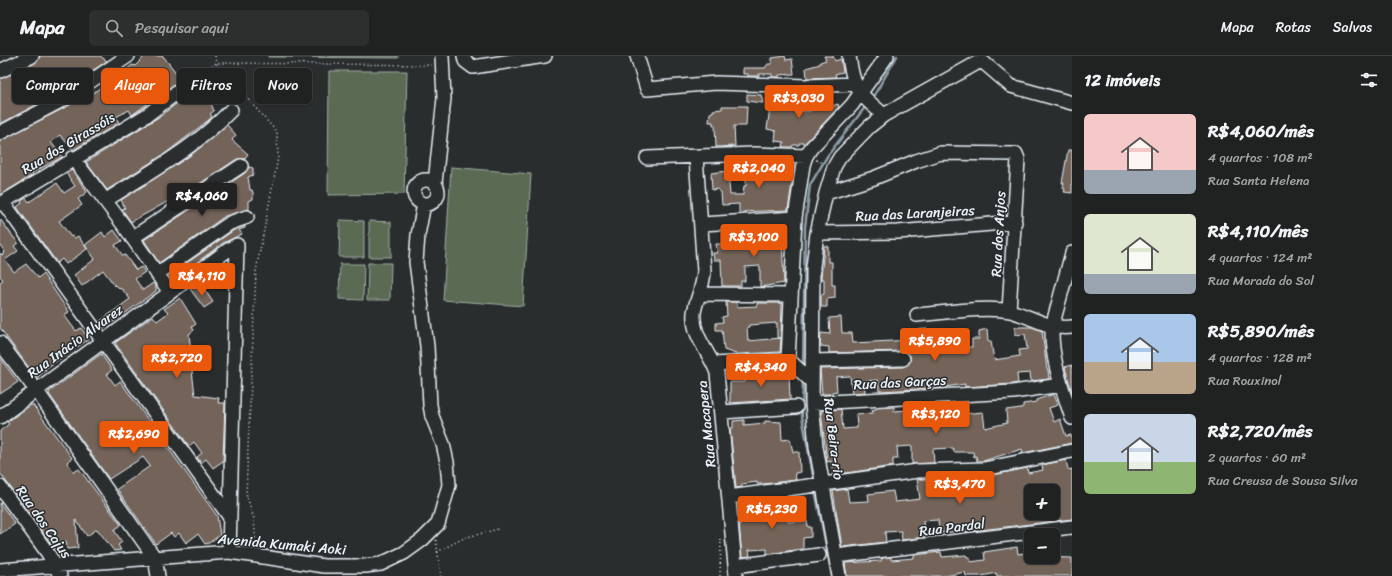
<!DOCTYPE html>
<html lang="pt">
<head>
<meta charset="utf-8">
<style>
	body { margin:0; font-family:Sriracha,sans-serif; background:#2d2f2f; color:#f1f3f6; height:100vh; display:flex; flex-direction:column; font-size:15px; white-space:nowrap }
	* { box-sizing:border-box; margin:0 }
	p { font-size:13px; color:#a2a4a5 }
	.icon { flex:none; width:22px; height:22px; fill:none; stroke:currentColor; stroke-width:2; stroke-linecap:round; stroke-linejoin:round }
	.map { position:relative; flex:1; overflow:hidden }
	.drawer { display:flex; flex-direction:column; background:#202222; width:320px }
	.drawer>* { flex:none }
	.banner { position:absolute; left:12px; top:12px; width:380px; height:36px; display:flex; gap:8px }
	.controls { position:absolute; left:1024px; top:428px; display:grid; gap:8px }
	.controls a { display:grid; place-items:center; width:36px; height:36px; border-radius:6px; background:#202222; box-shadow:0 1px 3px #0004,0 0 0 1px #3d3f40; font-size:20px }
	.price { position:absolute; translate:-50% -34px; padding:0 9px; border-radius:4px; background:#ea580c; color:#fff; font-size:13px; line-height:26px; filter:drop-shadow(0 1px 2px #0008) }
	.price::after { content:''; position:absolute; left:50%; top:24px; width:12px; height:9px; margin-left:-6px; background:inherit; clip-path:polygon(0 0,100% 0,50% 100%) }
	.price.on { background:#222; color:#fff }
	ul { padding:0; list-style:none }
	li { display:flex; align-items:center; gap:12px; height:100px; padding:0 12px }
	li span { display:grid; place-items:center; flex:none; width:112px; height:80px; border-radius:6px; color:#555 }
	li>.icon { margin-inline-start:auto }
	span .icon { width:48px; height:48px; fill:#fffc; stroke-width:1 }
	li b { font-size:17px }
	h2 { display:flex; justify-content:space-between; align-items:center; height:48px; padding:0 12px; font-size:17px }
	.chip { padding:0 14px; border-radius:6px; background:#202222; box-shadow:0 1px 3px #0004,0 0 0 1px #3d3f40; font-size:14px; line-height:36px }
	.chip.on { background:#ea580c; color:#fff }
	header { display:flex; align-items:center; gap:24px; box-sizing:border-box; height:56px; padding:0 20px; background:#202222; border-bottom:1px solid #3d3f40 }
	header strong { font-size:19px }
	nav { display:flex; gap:22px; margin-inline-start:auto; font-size:14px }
	.search { width:280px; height:36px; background:#2d2f2f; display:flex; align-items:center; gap:10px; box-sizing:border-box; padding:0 14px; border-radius:6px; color:#a2a4a5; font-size:15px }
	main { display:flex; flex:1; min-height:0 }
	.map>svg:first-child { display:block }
	.green { fill:#5a6b53; stroke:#a1aea6 }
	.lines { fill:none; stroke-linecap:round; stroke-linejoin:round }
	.stream { stroke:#8f9da9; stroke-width:2.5 }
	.building { fill:#736459; stroke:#e8f1f8; fill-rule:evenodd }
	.minor-casing { stroke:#e8f1f8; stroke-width:16 }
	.path { stroke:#e8f1f8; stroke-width:1.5; stroke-dasharray:1 3; stroke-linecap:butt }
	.minor { stroke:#2a2d2e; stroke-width:13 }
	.labels { text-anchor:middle; stroke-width:3; stroke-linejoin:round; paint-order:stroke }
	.street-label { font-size:14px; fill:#e8f1f8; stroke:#2a2d2e }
</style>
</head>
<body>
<header>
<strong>Mapa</strong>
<div class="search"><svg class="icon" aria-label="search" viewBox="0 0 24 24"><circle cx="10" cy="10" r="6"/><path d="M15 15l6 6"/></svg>Pesquisar aqui</div>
<nav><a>Mapa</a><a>Rotas</a><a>Salvos</a></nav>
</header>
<main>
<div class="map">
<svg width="1072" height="520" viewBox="0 0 1072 520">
	<rect width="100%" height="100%" fill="#2a2d2e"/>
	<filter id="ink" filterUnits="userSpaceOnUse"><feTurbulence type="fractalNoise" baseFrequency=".025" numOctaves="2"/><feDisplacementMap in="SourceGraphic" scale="8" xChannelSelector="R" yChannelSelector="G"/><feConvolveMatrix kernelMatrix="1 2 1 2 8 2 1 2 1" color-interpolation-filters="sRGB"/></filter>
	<g filter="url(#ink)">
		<path class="green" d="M268,0H398V2L268,1Z
			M329,15H407L404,138L328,139Z
			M451,111L531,118L523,250L443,244Z
			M340,164L364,165V201H339Z
			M369,165L391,166V201H369Z
			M368,207H391L390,244H367Z
			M340,208H364L363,244L339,243Z"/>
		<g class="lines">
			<path class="stream" d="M872,43L897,0
				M803,312L805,171L810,129L828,99L866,50
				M803,323L802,360L814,425
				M815,434L832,520"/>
		</g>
		<path class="building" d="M40,0H100L107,5L62,35L0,68V23L35,7Z
			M145,0H163L181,23L132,59L129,54L116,61L119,67L73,94L60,79L51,86L62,101L32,117L33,119L0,139V85L70,49L88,37L89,39L107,28L105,25L122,14L123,17L132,9L135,10Z
			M785,0L786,4L792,3L794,18L779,19V21H772V18H759V20H748V18H743V12H765L768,8H772V2Z
			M824,0H833L835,5L841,3L843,16L835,18L836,21L807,22L806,12L820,8V6L826,4Z
			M216,32L219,35L210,45L214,55L210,58L212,60L210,63L166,97L107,134L86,106L162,59L195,33H198L205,41Z
			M828,37L832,50L838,48L839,51L805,87H799V89H793L792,91H783L784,86L775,85L776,75L767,73L770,52H767L768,45L781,42V45L795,47V55H811L808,38Z
			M747,38L761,39L763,47L747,45Z
			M722,50H747L746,70H734L735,90L716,91L715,69H713V66H709L710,57L713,56V54L722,53Z
			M227,69L236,79L232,84L248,98L244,103H237L184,138L183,137L131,166L122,153L125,152L121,144L191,99Z
			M1068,94H1072V137L1064,136L1065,133L1063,132L1064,127H1062Z
			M769,107L788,111L789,107L795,108L788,154L739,156V148L722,149L721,136L717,133L712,134L711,117L728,115L730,139H743L744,130H746V122H751L750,114L768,115Z
			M249,111L253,112V119L248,121L250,134H252L253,137V143L249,145V153L225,160L159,207L144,184L245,117Z
			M72,114L87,136L78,143L82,149L59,165L71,181L73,180L75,182L78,180L87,193L66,208L62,203L57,207L17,151L22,147L21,145L26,142L29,146L57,127L64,137L75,130L66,117Z
			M0,163L18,187L14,190L18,195L5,204L14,216L26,208L38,222L43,218L69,256L64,259L76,275L81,272L89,283L45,313L46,314L38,321L35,320L0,272V226L3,224L0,220V197L2,199L5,196L0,189Z
			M245,170V172L239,174L242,178L223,187L180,219L177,214L234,174Z
			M785,171L787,172L786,182L782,183L784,227L760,231V210L745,211V225H741V230H722L721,204H714L713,197H717L716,188H725L730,191L748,189V183H754L753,173Z
			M114,174L122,185L115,189L123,200L125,199L136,214L141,211L145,216L135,223L143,234L153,227L156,231V235L106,271H103L99,266L130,243L122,233H120L116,229L115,230L103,214L82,230L74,219L95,203L85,189L102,176L105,181Z
			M824,190H828V206H832V229H835V242L827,243V251H821V239L824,238V223H821Z
			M195,229L200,236L204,233L213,246L204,252L190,233Z
			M180,242L196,268L192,271L194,274L189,278L191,296H201V313L192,315L195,339L219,342L218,347H225L223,405L213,412L206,403L201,407L197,401L202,397L194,386L189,390L115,287L153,260L157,265L168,257L164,253Z
			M726,246H737V251L757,250V247H782L781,282H777V267L749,269V271H747L748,285L781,282L780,296L736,298L724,294L722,274H716V267L723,266L722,261L727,260Z
			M841,261L842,277H852L853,287L913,284L912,274L927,273L929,287L950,285L951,292L972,291V283H979V275L987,273L988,285H991L994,304L1020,300L1019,294L1027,293L1025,278L1015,279V271H1032L1042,275L1047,314H1048L1049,323L1031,325L1030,317L1017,318L1018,327L1012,328L965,331V328L938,332L879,335L878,324L864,325L865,336L852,337L850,320L836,321L837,335L832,336V338H822L820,313L903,311L910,306V299L903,295L829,297V291L820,290L821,277L830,278L829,262Z
			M101,298L112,314L107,318L115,329L120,325L217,460L220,479L209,487L205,488L198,478L186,487L179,477L174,481L171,477L156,488L117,433L150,410L143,401L109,423L49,338V336Z
			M0,302L18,326L0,338Z
			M1072,309V337L1065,311Z
			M772,314L789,315L790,343L730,347V326H745V315H759V320H772Z
			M1054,338L1058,349L1049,352L1054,366L1060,363L1066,380L1071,379L1072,387L1023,397L1022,393L983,405H977L976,400L974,401L973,396H954L953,392L933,393L934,407L912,408V390L897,391L898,403H893V410L833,419L831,405L827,406L821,355L841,353L843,373L857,372L856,358L873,357L872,354L876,353V352L894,351V355L910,354V350L930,349V352H936V365L954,364V351H963V358L983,356L985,372L1007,367L1006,354L1021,352L1023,351V348L1036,346V344Z
			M31,349H33L72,402L67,406L74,416L79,413L121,469L114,474L122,486L118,489L121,494L114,495L97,473L87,480L76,464L78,492L67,493L66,485L55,493L0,417V375L9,368L7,366Z
			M744,364V369L765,367V365L781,366L782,384L790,383L793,396H799L800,416L795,417L796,424L763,428H757V426L742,428V431L736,432L730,372H733V365Z
			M1066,404L1068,414L1072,413V463L964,476V475L939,477L938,464L923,465L925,481L902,484L901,475L885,476L886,486L842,491L833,435L847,433L849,446L869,445L868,438L893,435L895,446L920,443L917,423H931V426L950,424V422L984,421L1027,412L1028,417L1043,414L1042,409ZM1053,434V457H1031L1027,439L1031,438V435Z
			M781,442V445H786L788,466L807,465L808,471H811V481L803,482V493L767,498V493L749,494L750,500L742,501L739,467L746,466L744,453L775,449L774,443Z
			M0,447L15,468L0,478Z
			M1017,491L1018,498L1031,496V501L1072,502V520H997L996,517L982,520H966L965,516L945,520H847L845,507L881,505L882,502L891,501V504L914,502V499L941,496L942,501L966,499L967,501H970V506L985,504L984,496Z"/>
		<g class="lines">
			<defs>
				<path id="minor" d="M464,0L465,5L473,11L545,0
					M637,0L647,33L716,27L807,30L854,28
					M849,0C853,33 859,38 884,59
					M0,15L32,0
					M0,77L66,42L128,0
					M696,101L704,215C703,233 696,243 694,257C692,281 710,296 717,317L736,520
					M73,102L125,171L169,235
					M647,102L754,98L806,100
					M414 136a12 12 0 1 1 24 0a12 12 0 1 1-24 0Z
					M435,127L444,42L442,0
					M826,137L874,122L916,105L941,97L1016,98L1018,103L1009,255
					M105,145C148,117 195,92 231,54
					M3,146L229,460
					M0,148L147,59L191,26
					M702,168L795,162
					M817,177L898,176L1015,166
					M132,182L241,110
					M1072,197L1052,271C1051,303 1062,332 1072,362
					M157,218L230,167L247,161
					M701,238L790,239
					M917,259C943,257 985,250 1010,255C1031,260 1049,274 1072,271
					M0,287L36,334L155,502L158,520
					M788,304L795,162L803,109L806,100L811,92L852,49L887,0
					M812,305L903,303
					M714,308L784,304L792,307L811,325
					M812,347L1013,336L1061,329
					M722,356L796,351
					M0,361L228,194L237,189L229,496
					M0,431L47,496L56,511L60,520
					M729,441L918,415L984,413L1072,395
					M836,500L1072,471
					M735,510L819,499
					M0,514L229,496L324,510H365L381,508L404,497L422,484L438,468L449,429L447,406L443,388L432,360L430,349L427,290L416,206L418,179L424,148
					M839,520L816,391L812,347L813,211L817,177L826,137L834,111L840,101L869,71L884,59L977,7L983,6L1011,30L1072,47"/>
			</defs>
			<use href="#minor" class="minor-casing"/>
			<path class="path" d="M215,0L216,7L277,76L278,102L256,215L246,437L254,463L256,490
				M199,20L216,7L431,9
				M816,104L823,107
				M436,484L441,520
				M437,496L464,482L498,473
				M720,520L721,482"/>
			<use href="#minor" class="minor"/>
		</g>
	</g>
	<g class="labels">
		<g class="street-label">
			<text transform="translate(68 87) rotate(-31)" y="5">Rua dos Girassóis</text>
			<text transform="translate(915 157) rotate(-3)" y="5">Rua das Laranjeiras</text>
			<text transform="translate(998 178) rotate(-87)" y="5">Rua dos Anjos</text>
			<text transform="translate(75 285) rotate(-36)" y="5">Rua Inácio Alvarez</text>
			<text transform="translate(900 326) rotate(-3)" y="5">Rua das Garças</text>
			<text transform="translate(706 368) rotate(-96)" y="5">Rua Macapera</text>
			<text transform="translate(834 383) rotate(83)" y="5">Rua Beira-rio</text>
			<text transform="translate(44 466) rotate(55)" y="5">Rua dos Cajus</text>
			<text transform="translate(952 471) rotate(-7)" y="5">Rua Pardal</text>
			<text transform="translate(282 488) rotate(5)" y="5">Avenida Kumaki Aoki</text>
		</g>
	</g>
</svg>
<div class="controls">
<a>+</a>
<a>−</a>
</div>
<b class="price" style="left:799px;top:63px">R$3,030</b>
<b class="price" style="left:759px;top:133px">R$2,040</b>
<b class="price on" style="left:202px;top:161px">R$4,060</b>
<b class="price" style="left:754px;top:202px">R$3,100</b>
<b class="price" style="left:202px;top:241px">R$4,110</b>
<b class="price" style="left:935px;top:306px">R$5,890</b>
<b class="price" style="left:177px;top:323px">R$2,720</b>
<b class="price" style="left:761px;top:332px">R$4,340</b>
<b class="price" style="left:936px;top:379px">R$3,120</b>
<b class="price" style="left:134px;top:399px">R$2,690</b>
<b class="price" style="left:960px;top:449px">R$3,470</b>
<b class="price" style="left:772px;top:474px">R$5,230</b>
<div class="banner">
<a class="chip">Comprar</a>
<a class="chip on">Alugar</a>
<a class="chip">Filtros</a>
<a class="chip">Novo</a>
</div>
</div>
<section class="drawer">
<h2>12 imóveis<svg class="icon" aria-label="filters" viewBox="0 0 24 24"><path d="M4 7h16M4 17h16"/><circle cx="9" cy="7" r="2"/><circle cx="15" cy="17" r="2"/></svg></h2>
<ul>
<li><span style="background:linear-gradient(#f6c9c9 70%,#9aa5b1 0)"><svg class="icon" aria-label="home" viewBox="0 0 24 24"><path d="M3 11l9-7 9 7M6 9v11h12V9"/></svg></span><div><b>R$4,060/mês</b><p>4 quartos · 108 m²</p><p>Rua Santa Helena</p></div></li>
<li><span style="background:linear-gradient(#dfe7d0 75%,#9aa5b1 0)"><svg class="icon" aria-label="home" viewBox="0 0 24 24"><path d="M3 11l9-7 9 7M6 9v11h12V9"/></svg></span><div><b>R$4,110/mês</b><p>4 quartos · 124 m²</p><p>Rua Morada do Sol</p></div></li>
<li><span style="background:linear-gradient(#a9c7e8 60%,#b9a48a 0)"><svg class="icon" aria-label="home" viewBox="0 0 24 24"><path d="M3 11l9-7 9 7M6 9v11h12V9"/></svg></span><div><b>R$5,890/mês</b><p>4 quartos · 128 m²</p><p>Rua Rouxinol</p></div></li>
<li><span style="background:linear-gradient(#c9d6e8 60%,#8fb573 0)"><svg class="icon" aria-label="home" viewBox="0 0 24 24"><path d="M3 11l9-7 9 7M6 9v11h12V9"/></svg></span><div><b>R$2,720/mês</b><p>2 quartos · 60 m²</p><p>Rua Creusa de Sousa Silva</p></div></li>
</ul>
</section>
</main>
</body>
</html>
